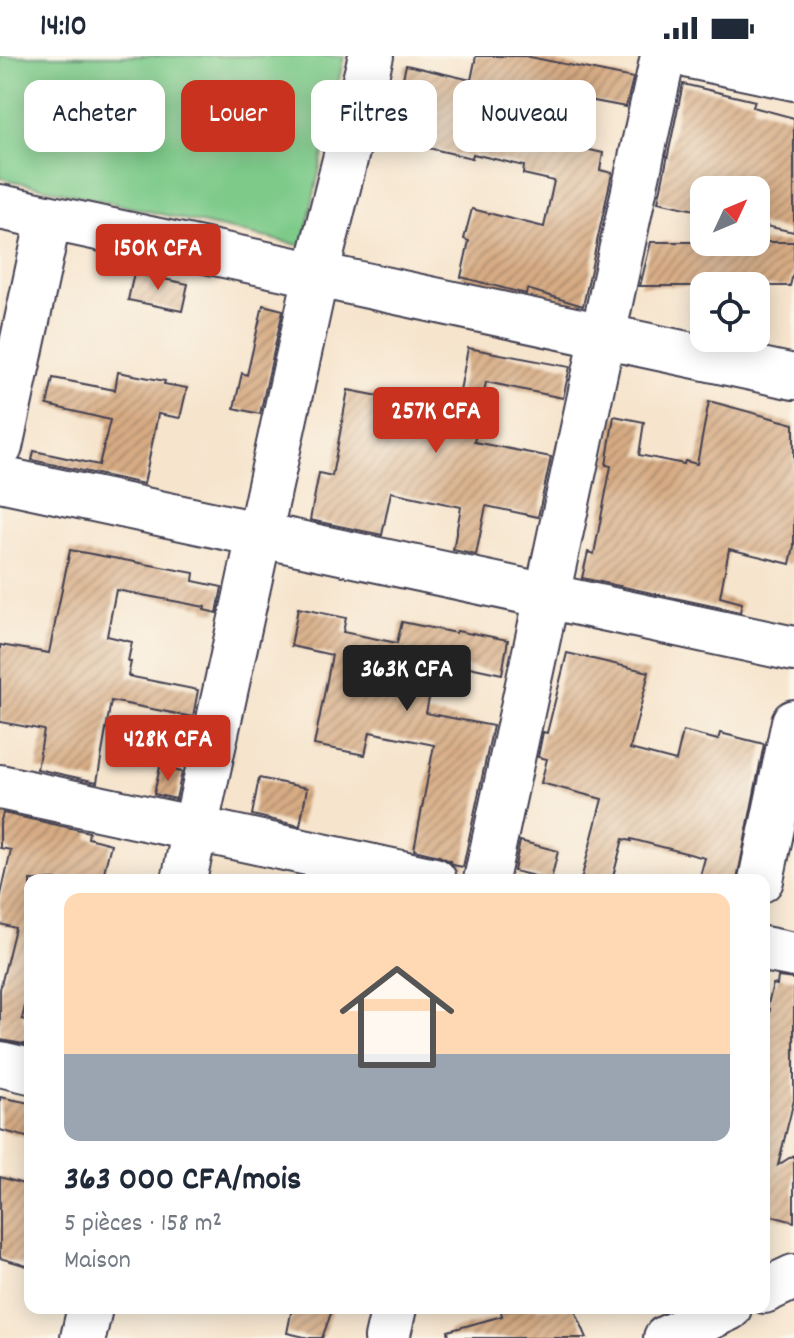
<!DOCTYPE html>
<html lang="fr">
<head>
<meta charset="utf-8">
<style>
	body { margin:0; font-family:Dekko,sans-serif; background:#f2f2f3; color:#1f2937; height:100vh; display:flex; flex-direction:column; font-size:30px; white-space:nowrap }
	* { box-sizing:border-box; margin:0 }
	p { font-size:26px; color:#747a83 }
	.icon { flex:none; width:44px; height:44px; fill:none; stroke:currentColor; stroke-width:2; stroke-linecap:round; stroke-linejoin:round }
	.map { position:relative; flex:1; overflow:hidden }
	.details { position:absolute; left:24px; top:818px; width:746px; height:440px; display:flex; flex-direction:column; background:#fff; border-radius:16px; box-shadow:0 4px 20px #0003 }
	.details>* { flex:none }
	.top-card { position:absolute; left:24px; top:24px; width:746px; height:72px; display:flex; gap:16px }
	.needle { width:52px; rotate:46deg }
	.fabs { position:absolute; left:690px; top:120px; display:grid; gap:16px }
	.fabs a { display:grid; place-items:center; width:80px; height:80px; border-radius:16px; background:#fff; box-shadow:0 4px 20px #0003; font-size:40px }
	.price { position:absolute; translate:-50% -68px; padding:0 18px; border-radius:8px; background:#c8321e; color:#fff; font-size:26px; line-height:52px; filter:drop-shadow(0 2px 4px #0008) }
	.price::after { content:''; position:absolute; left:50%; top:48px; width:24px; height:18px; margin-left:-12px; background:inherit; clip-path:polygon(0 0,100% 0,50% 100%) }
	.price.on { background:#222; color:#fff }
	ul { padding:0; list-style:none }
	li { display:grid; align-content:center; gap:16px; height:424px; padding:0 40px }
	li+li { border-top:2px solid #e0e1e3 }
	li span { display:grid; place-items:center; height:248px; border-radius:16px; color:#555 }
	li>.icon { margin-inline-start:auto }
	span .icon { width:144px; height:144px; fill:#fffc; stroke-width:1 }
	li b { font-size:34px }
	.tag { padding:0 28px; border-radius:16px; background:#fff; box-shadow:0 4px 20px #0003; font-size:28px; line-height:72px }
	.tag.on { background:#c8321e; color:#fff }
	.status { display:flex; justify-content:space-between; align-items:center; height:56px; padding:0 40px; background:#fff; direction:ltr }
	.status svg { height:22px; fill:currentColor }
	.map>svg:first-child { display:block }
	.park { fill:#7dca89; stroke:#507662; stroke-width:2 }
	.building { fill:url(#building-hatch) }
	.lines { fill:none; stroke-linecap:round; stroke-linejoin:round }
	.minor-casing { stroke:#423f51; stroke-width:48 }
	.major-casing { stroke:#423f51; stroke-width:48 }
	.minor { stroke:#fff; stroke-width:44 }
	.major { stroke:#fff; stroke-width:44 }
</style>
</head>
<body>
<div class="status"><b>14:10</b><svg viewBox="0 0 49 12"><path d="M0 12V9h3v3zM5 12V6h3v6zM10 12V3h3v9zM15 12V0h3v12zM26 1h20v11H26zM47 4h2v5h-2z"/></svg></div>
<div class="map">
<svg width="794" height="1282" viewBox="0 0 794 1282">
	<defs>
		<pattern id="building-hatch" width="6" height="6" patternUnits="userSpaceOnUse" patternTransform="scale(2)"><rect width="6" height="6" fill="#d7ac84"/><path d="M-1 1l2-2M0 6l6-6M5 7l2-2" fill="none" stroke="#ae8c6d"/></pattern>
	</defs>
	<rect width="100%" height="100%" fill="#fbf7ec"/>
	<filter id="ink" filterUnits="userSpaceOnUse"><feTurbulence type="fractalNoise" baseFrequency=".0125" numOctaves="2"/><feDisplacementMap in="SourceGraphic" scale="16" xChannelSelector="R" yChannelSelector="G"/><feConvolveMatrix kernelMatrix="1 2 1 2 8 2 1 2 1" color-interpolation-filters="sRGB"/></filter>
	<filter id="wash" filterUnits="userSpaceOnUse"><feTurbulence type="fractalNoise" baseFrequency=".006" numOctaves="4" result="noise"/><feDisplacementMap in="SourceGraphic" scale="32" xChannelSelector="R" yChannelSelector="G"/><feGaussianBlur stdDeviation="1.8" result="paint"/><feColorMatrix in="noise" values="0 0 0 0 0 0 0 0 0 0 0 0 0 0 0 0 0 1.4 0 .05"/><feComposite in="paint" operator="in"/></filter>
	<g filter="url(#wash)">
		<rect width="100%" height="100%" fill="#f6e4cc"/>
		<path class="park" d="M0,0H344L303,190L0,122Z"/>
		<g id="blocks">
			<path class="building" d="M476,0H525L633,22L626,51L514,30L504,74L603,97L600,114L612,117L583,250L527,233L526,238L461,221L469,185L464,183L472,153L544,171L554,125L523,118L524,110L473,98L472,102L389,83L406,9L471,24Z
				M683,28L755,45L753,51L794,62V176L756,168V134H704V156L658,146Z
				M651,186H794V214L790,230H640Z
				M134,217L188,228L182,255L128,244Z
				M263,249L283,254L260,358L234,352L242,317L247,319Z
				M468,292L570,311L563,342L486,326L474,386L551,401L538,461L486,450L476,499L453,494L461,451L391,436L382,479L310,464L319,417L332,420L348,334L400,344L397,355L454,367Z
				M118,316L165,325L164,328L187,332L180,362L158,358L144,428L32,404L34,395L99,409L110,364L47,349L53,322L115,334Z
				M709,345L794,368V490L790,508L729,493L720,541L742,547L740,556L582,522L588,496L594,498L611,410L606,409L614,360L644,366L639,399L684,408L685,405L697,408Z
				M70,494L194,517L193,525L222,531L217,557L204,554L205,551L116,534L107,580L132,586L128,605L131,606L128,620L198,634L193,661L111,645L97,726L37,713L44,674L0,666V589L49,597Z
				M298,552L346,562L343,576L397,587L402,566L456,577L457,575L472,578V577L508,584L502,618L437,604L426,657L493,670L463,811L453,809L450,805L439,800L414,794L434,689L370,676L365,699L314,689L332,599L291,590Z
				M567,597L649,616L630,693L676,705L683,675L718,684L720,677L764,688L737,824H699L705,802L631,783V785L623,783L612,824H581L602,743L541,727L547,703L538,701L543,676L547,677Z
				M160,711L182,716L176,743L154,738Z
				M259,722L307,732L300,770L252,759Z
				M3,757L89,776L88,782L111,788L102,824H30V928L22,963L30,965V989L0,984V933L15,872L0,868V843L11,794L0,792V768Z
				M520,785L558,795L551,824L514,815Z
				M778,921L794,923V1044L778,1109L794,1099V1166L764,1158V979L770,953L767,952L773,928L777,929Z
				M0,1041L30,1047V1082L0,1074Z
				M0,1121L30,1130V1211L0,1202Z
				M292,1252H333L322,1282H309L287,1277Z
				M523,1252H574L587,1282H449L448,1275L502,1260L501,1255Z"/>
		</g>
	</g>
	<g filter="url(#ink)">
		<use href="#blocks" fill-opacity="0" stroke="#423f51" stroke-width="2"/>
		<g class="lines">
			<defs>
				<path id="minor" d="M690,0L794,22
					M0,151L794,321
					M0,391L49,162
					M0,423L794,593
					M0,731L434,824
					M184,824L316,219L371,0
					M486,824L663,0
					M761,824L794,666
					M764,893L794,899
					M0,1008L30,1015
					M83,1282L90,1252
					M387,1282L394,1252"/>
				<path id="major" d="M764,1235L794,1221
					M666,1282L729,1252"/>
			</defs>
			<use href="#minor" class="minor-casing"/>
			<use href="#major" class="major-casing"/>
			<use href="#minor" class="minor"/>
			<use href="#major" class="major"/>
		</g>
	</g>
</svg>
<div class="fabs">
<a><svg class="needle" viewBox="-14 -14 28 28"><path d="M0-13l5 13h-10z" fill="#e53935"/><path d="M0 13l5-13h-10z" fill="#747a83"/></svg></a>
<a><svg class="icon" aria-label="locate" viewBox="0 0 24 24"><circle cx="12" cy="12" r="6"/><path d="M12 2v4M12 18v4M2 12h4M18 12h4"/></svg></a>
</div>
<b class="price" style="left:158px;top:236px">150K CFA</b>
<b class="price" style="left:436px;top:399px">257K CFA</b>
<b class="price on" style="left:407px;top:657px">363K CFA</b>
<b class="price" style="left:168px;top:727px">428K CFA</b>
<div class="top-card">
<a class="tag">Acheter</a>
<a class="tag on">Louer</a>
<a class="tag">Filtres</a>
<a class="tag">Nouveau</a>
</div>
<section class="details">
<ul>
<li><span style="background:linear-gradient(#ffd9b3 65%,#9aa5b1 0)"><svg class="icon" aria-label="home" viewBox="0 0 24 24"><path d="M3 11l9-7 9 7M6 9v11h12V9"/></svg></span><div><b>363 000 CFA/mois</b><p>5 pièces · 158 m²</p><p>Maison</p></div></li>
</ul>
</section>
</div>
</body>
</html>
